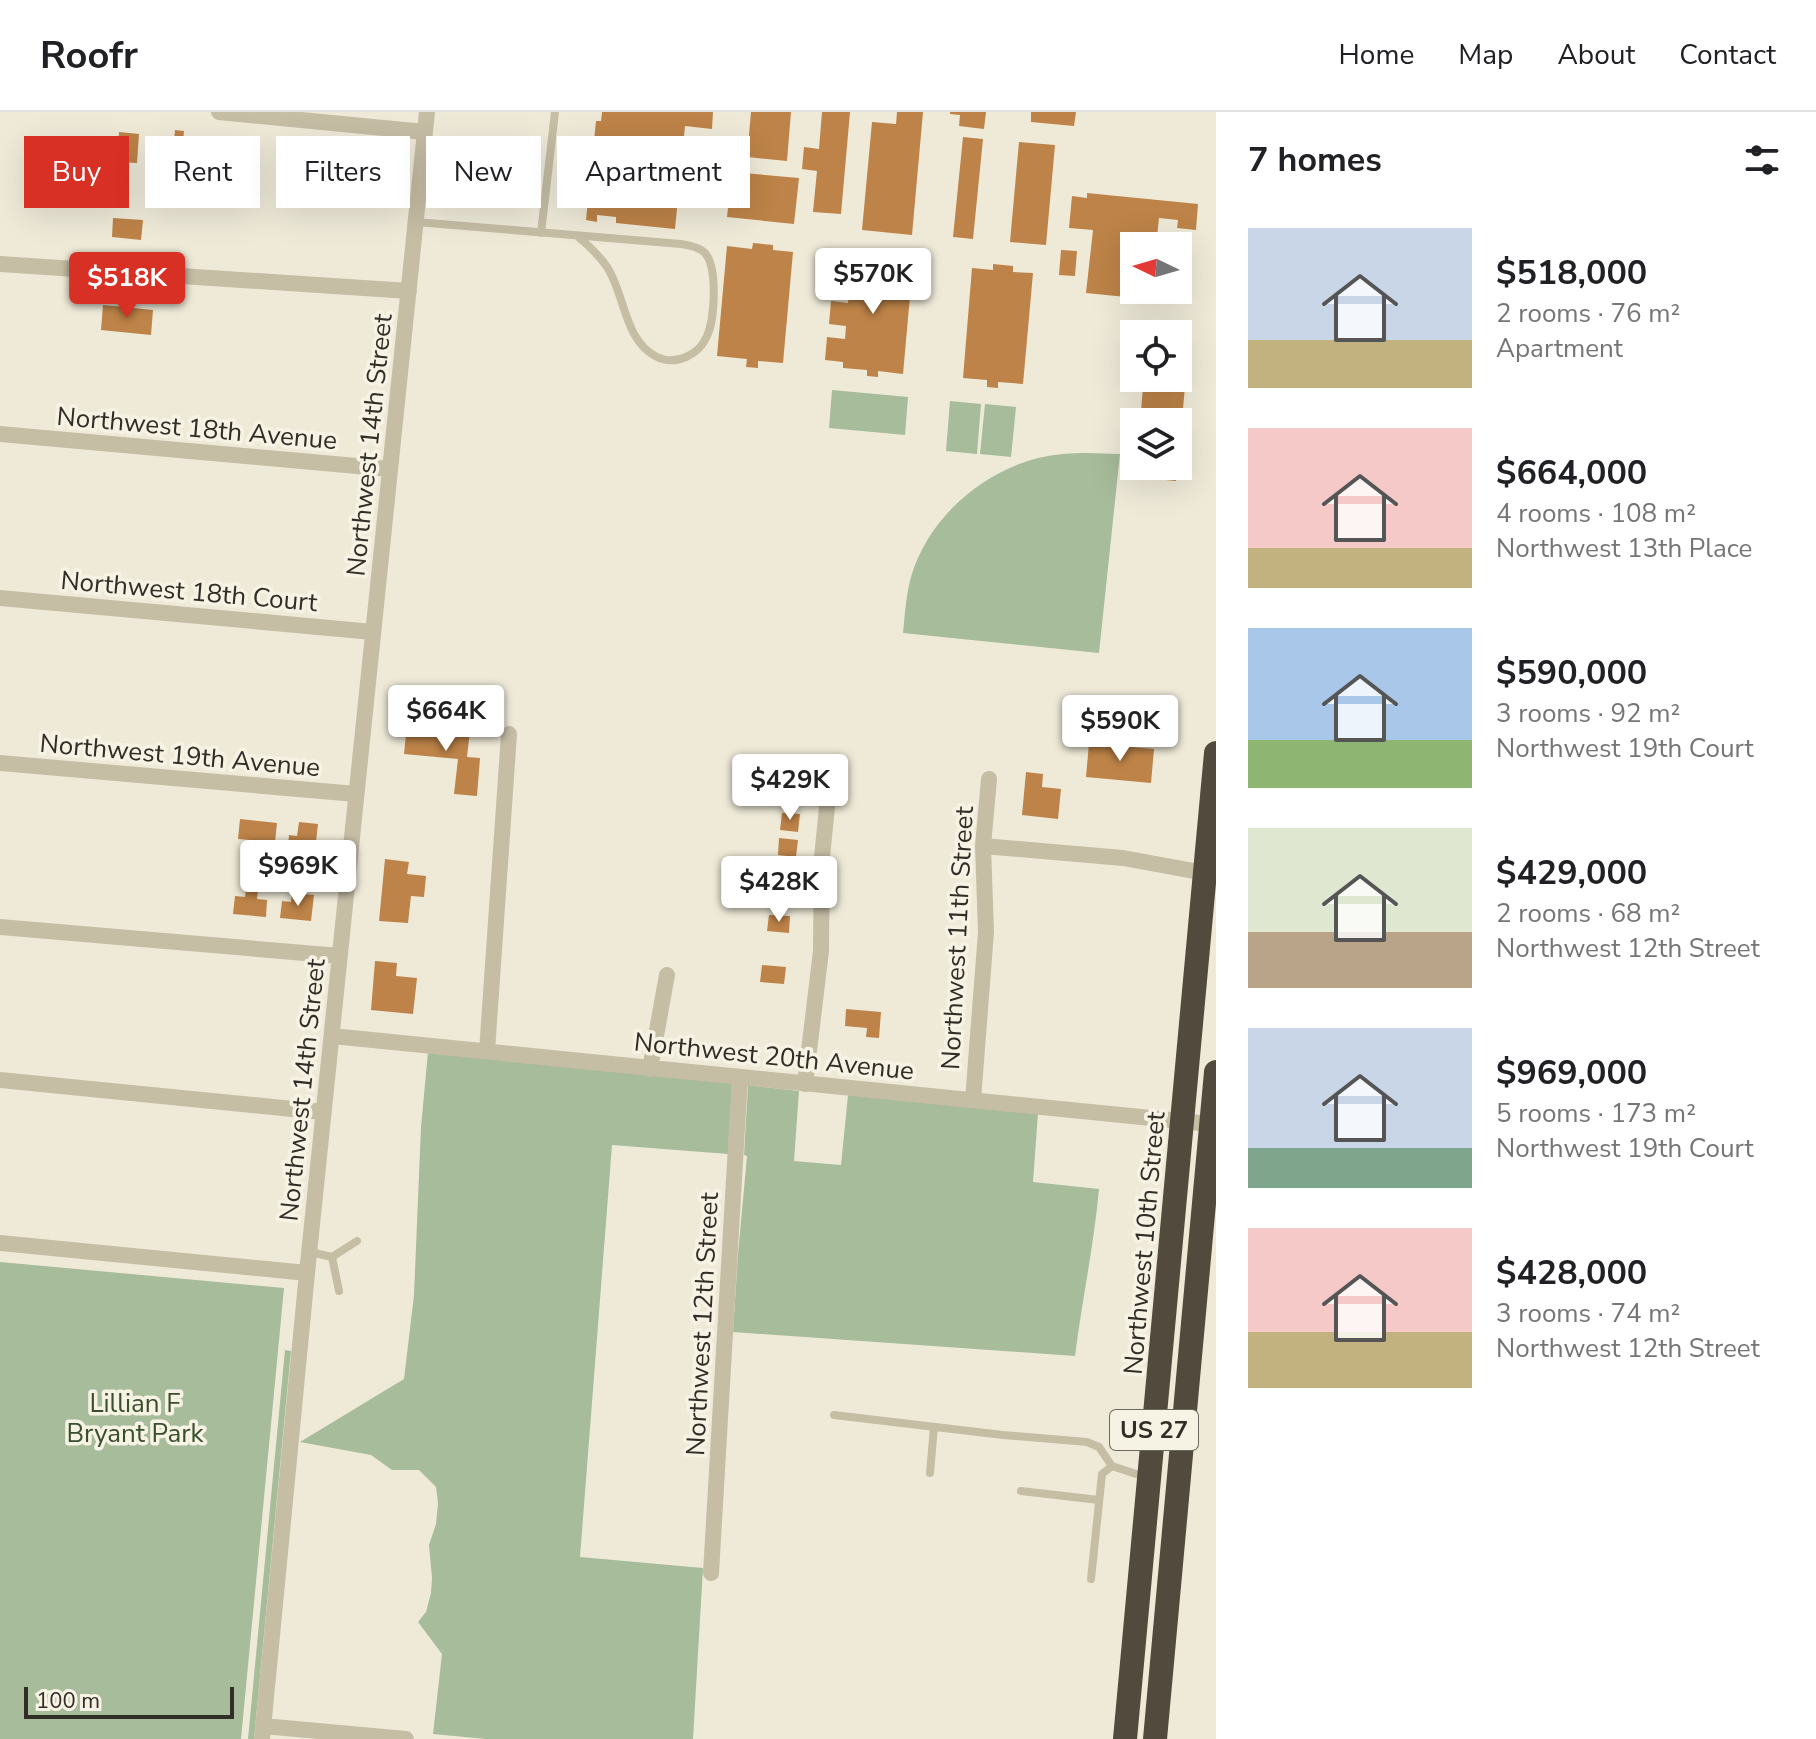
<!DOCTYPE html>
<html lang="en">
<head>
<meta charset="utf-8">
<style>
	body { margin:0; font-family:"Nunito Sans",sans-serif; background:#f2f2f2; color:#202124; height:100vh; display:flex; flex-direction:column; font-size:30px; white-space:nowrap }
	* { box-sizing:border-box; margin:0 }
	p { font-size:26px; color:#757577 }
	.icon { flex:none; width:44px; height:44px; fill:none; stroke:currentColor; stroke-width:2; stroke-linecap:round; stroke-linejoin:round }
	.map { position:relative; flex:1; overflow:hidden }
	.drawer { display:flex; flex-direction:column; background:#fff; width:600px }
	.drawer>* { flex:none }
	.guide { position:absolute; left:24px; top:24px; width:760px; height:72px; display:flex; gap:16px }
	.needle { width:52px; rotate:275deg }
	.tools { position:absolute; left:1120px; top:120px; display:grid; gap:16px }
	.tools a { display:grid; place-items:center; width:72px; height:72px; border-radius:0px; background:#fff; box-shadow:0 8px 32px #0002; font-size:40px }
	.scale { position:absolute; left:24px; bottom:20px; width:210px; box-sizing:border-box; padding-left:8px; border:4px solid #322d26; border-top:0; font-size:22px; line-height:28px; white-space:nowrap; color:#322d26; -webkit-text-stroke:6px #f7f3e4; paint-order:stroke }
	.price { position:absolute; translate:-50% -68px; padding:0 18px; border-radius:8px; background:#fff; color:#222; font-size:26px; line-height:52px; filter:drop-shadow(0 2px 4px #0008) }
	.price::after { content:''; position:absolute; left:50%; top:48px; width:24px; height:18px; margin-left:-12px; background:inherit; clip-path:polygon(0 0,100% 0,50% 100%) }
	.price.selected { background:#d93025; color:#fff }
	ul { padding:0; list-style:none }
	li { display:flex; align-items:center; gap:24px; height:200px; padding:0 32px }
	li span { display:grid; place-items:center; flex:none; width:224px; height:160px; border-radius:0px; color:#555 }
	li>.icon { margin-inline-start:auto }
	span .icon { width:96px; height:96px; fill:#fffc; stroke-width:1 }
	li b { font-size:34px }
	h2 { display:flex; justify-content:space-between; align-items:center; height:96px; padding:0 32px; font-size:34px }
	.pill { padding:0 28px; border-radius:0px; background:#fff; box-shadow:0 8px 32px #0002; font-size:28px; line-height:72px }
	.pill.selected { background:#d93025; color:#fff }
	header { display:flex; align-items:center; gap:48px; box-sizing:border-box; height:112px; padding:0 40px; background:#fff; border-bottom:2px solid #e0e0e0 }
	header strong { font-size:38px }
	nav { display:flex; gap:44px; margin-inline-start:auto; font-size:28px }
	main { display:flex; flex:1; min-height:0 }
	.map>svg:first-child { display:block }
	.green { fill:#a7bc9a }
	.building { fill:#bd8348 }
	.lines { fill:none; stroke-linecap:round; stroke-linejoin:round }
	.lane { stroke:#c6bda5; stroke-width:8 }
	.street { stroke:#c6bda5; stroke-width:16 }
	.highway { stroke:#534a3e; stroke-width:24 }
	.labels { text-anchor:middle; stroke-width:7; stroke-linejoin:round; paint-order:stroke }
	.shield { fill:#f7f3e4; stroke:#6d685f; stroke-width:2 }
	.shield-label { font-size:24px; font-weight:bold; fill:#322d26 }
	.street-label { font-size:26px; fill:#322d26; stroke:#f7f3e4 }
	.park-label { font-size:26px; fill:#384e2c; stroke:#f7f3e4 }
</style>
</head>
<body>
<header>
<strong>Roofr</strong>
<nav><a>Home</a><a>Map</a><a>About</a><a>Contact</a></nav>
</header>
<main>
<div class="map">
<svg width="1216" height="1627" viewBox="0 0 1216 1627">
	<rect width="100%" height="100%" fill="#efead8"/>
	<path class="green" d="M832,278L908,285L905,323L829,316Z
		M950,289L981,292L977,342L946,339Z
		M985,292L1016,295L1011,345L980,342Z
		M1088,341L1120,342L1099,541L903,521C905,502 906,483 911,465C928,407 980,361 1038,346C1055,342 1071,341 1088,341Z
		M428,940L732,971L728,1042L612,1033L580,1445L703,1456L693,1627H486L433,1622L442,1542L418,1510L426,1500L431,1481L432,1466L429,1433L436,1412L438,1391L436,1375L419,1358H392L371,1343L300,1330L404,1267L414,1183L421,1015Z
		M748,973L799,979L794,1049L841,1053L848,983L1038,1001L1033,1070L1099,1077C1094,1133 1082,1188 1075,1244L733,1220L738,1142L747,1044L744,1043Z
		M0,1150L284,1176L241,1627H0Z
		M285,1238L291,1239L254,1627H248Z"/>
	<path class="building" d="M602,0H713L712,17L685,14L675,117L616,111V105L597,103V110L586,108L596,9H601Z
		M751,0H791L787,49L747,45Z
		M822,0H850L841,102L813,100L817,59L802,57L804,35L819,37Z
		M897,0H923L912,123L862,118L872,10L896,12Z
		M950,0H986L984,17L959,14L960,3L950,2Z
		M1031,0H1076L1074,14L1031,10Z
		M175,18L184,19L181,51L151,49L152,27L174,29Z
		M119,20L139,22L137,51L117,50Z
		M963,25L983,27L973,127L953,125Z
		M1019,30L1055,33L1046,133L1010,130Z
		M206,34L237,36L235,56L205,53Z
		M350,46L382,49L380,69L367,68L365,87L346,85Z
		M732,60L799,66L794,112L727,105Z
		M1087,81L1198,92L1196,118L1177,116L1178,108L1159,106L1156,134H1134V178H1137L1136,186L1086,181L1093,118L1069,116L1072,84L1087,86Z
		M113,106L143,108L141,128L112,125Z
		M753,131L773,133V138L793,140L783,251L758,249V256L746,255L747,247L717,244L727,134L752,137Z
		M1061,138L1077,139L1075,164L1059,163Z
		M873,140L894,142V149L913,151L903,262L878,259V265L867,264V258L843,256V250L825,248L827,225L845,227L846,214L829,212L831,189L848,191L852,145L873,147Z
		M993,152L1013,154V160L1033,161L1023,272L998,270V276L987,275V268L963,266L972,156L993,158Z
		M103,193L153,198L151,223L101,218Z
		M1178,263L1186,264L1180,329H1178V310H1140L1143,275L1156,276L1157,266H1178Z
		M1136,354H1178L1176,369L1134,365Z
		M407,613L470,618L467,645L480,646L477,684L454,682L458,647L404,642Z
		M1089,631L1154,637L1151,671L1086,665Z
		M1026,660L1043,662L1042,675L1061,677L1058,707L1022,703Z
		M782,701L800,702L798,720L780,718Z
		M240,707L277,711L275,730L238,727Z
		M299,710L318,712L313,757L295,755L296,744L287,743L289,723L297,724Z
		M779,726L798,728L796,745L778,743Z
		M385,747L409,750L407,762L426,764L424,785L411,784L408,811L379,809Z
		M770,751L795,753L793,771L768,769Z
		M246,777L258,778L257,787L267,788L266,805L233,802L235,784L245,785Z
		M767,777L793,779L791,794L765,792Z
		M292,781L314,783L311,809L280,806L282,789L291,790Z
		M769,803L790,804L789,821L767,819Z
		M375,849L397,851L396,864L417,866L413,902L371,898Z
		M762,853L786,855L784,872L760,870Z
		M846,897L881,900L879,926L866,925L867,916L845,914Z"/>
	<g class="lines">
		<path class="lane" d="M416,110L681,132C688,133 698,135 704,140C718,153 715,207 707,224C699,243 676,254 657,245C624,229 625,182 607,155C599,143 588,133 577,124
			M541,121L555,0
			M310,1140L332,1145L357,1129
			M332,1145L339,1179
			M834,1303L1003,1323L1087,1330L1099,1335L1112,1354L1145,1365
			M930,1361L934,1315
			M1021,1379L1099,1388
			M1091,1467L1102,1362L1112,1354"/>
		<path class="street" d="M219,0L425,20
			M0,152L409,179
			M0,322L390,357
			M0,486L373,520
			M0,651L356,682
			M983,734L1123,746L1205,761
			M0,815L340,844
			M332,924L1211,1012
			M487,939L509,622
			M650,957L667,863
			M0,968L323,1000
			M805,972L821,839L822,745L830,665
			M973,988L986,820L983,734L989,667
			M0,1131L307,1161
			M711,1461L740,965
			M263,1614L406,1627
			M262,1627L307,1161L427,0"/>
		<path class="highway" d="M1125,1627L1216,641
			M1155,1627L1216,960"/>
	</g>
	<g class="labels">
		<rect class="shield" x="1110" y="1298" width="88" height="40" rx="6"/>
		<g class="shield-label">
			<text x="1154" y="1326">US 27</text>
		</g>
		<g class="street-label">
			<text transform="translate(197 316) rotate(5)" y="9">Northwest 18th Avenue</text>
			<text transform="translate(369 333) rotate(-84)" y="9">Northwest 14th Street</text>
			<text transform="translate(189 479) rotate(5)" y="9">Northwest 18th Court</text>
			<text transform="translate(180 643) rotate(5)" y="9">Northwest 19th Avenue</text>
			<text transform="translate(957 826) rotate(-87)" y="9">Northwest 11th Street</text>
			<text transform="translate(774 944) rotate(6)" y="9">Northwest 20th Avenue</text>
			<text transform="translate(302 978) rotate(-84)" y="9">Northwest 14th Street</text>
			<text transform="translate(1144 1131) rotate(-85)" y="9">Northwest 10th Street</text>
			<text transform="translate(702 1212) rotate(-87)" y="9">Northwest 12th Street</text>
		</g>
		<g class="park-label">
			<text x="135" y="1300">Lillian F<tspan x="135" dy="30">Bryant Park</tspan></text>
		</g>
	</g>
</svg>
<div class="tools">
<a><svg class="needle" viewBox="-14 -14 28 28"><path d="M0-13l5 13h-10z" fill="#e53935"/><path d="M0 13l5-13h-10z" fill="#757577"/></svg></a>
<a><svg class="icon" aria-label="locate" viewBox="0 0 24 24"><circle cx="12" cy="12" r="6"/><path d="M12 2v4M12 18v4M2 12h4M18 12h4"/></svg></a>
<a><svg class="icon" aria-label="layers" viewBox="0 0 24 24"><path d="M12 4l9 5-9 5-9-5zM3 14l9 5 9-5"/></svg></a>
</div>
<div class="scale">100 m</div>
<b class="price" style="left:873px;top:204px">$570K</b>
<b class="price selected" style="left:127px;top:208px">$518K</b>
<b class="price" style="left:446px;top:641px">$664K</b>
<b class="price" style="left:1120px;top:651px">$590K</b>
<b class="price" style="left:790px;top:710px">$429K</b>
<b class="price" style="left:298px;top:796px">$969K</b>
<b class="price" style="left:779px;top:812px">$428K</b>
<div class="guide">
<a class="pill selected">Buy</a>
<a class="pill">Rent</a>
<a class="pill">Filters</a>
<a class="pill">New</a>
<a class="pill">Apartment</a>
</div>
</div>
<section class="drawer">
<h2>7 homes<svg class="icon" aria-label="filters" viewBox="0 0 24 24"><path d="M4 7h16M4 17h16"/><circle cx="9" cy="7" r="2"/><circle cx="15" cy="17" r="2"/></svg></h2>
<ul>
<li><span style="background:linear-gradient(#c9d6e8 70%,#c2b280 0)"><svg class="icon" aria-label="home" viewBox="0 0 24 24"><path d="M3 11l9-7 9 7M6 9v11h12V9"/></svg></span><div><b>$518,000</b><p>2 rooms · 76 m²</p><p>Apartment</p></div></li>
<li><span style="background:linear-gradient(#f6c9c9 75%,#c2b280 0)"><svg class="icon" aria-label="home" viewBox="0 0 24 24"><path d="M3 11l9-7 9 7M6 9v11h12V9"/></svg></span><div><b>$664,000</b><p>4 rooms · 108 m²</p><p>Northwest 13th Place</p></div></li>
<li><span style="background:linear-gradient(#a9c7e8 70%,#8fb573 0)"><svg class="icon" aria-label="home" viewBox="0 0 24 24"><path d="M3 11l9-7 9 7M6 9v11h12V9"/></svg></span><div><b>$590,000</b><p>3 rooms · 92 m²</p><p>Northwest 19th Court</p></div></li>
<li><span style="background:linear-gradient(#dfe7d0 65%,#b9a48a 0)"><svg class="icon" aria-label="home" viewBox="0 0 24 24"><path d="M3 11l9-7 9 7M6 9v11h12V9"/></svg></span><div><b>$429,000</b><p>2 rooms · 68 m²</p><p>Northwest 12th Street</p></div></li>
<li><span style="background:linear-gradient(#c9d6e8 75%,#7fa58c 0)"><svg class="icon" aria-label="home" viewBox="0 0 24 24"><path d="M3 11l9-7 9 7M6 9v11h12V9"/></svg></span><div><b>$969,000</b><p>5 rooms · 173 m²</p><p>Northwest 19th Court</p></div></li>
<li><span style="background:linear-gradient(#f6c9c9 65%,#c2b280 0)"><svg class="icon" aria-label="home" viewBox="0 0 24 24"><path d="M3 11l9-7 9 7M6 9v11h12V9"/></svg></span><div><b>$428,000</b><p>3 rooms · 74 m²</p><p>Northwest 12th Street</p></div></li>
</ul>
</section>
</main>
</body>
</html>
